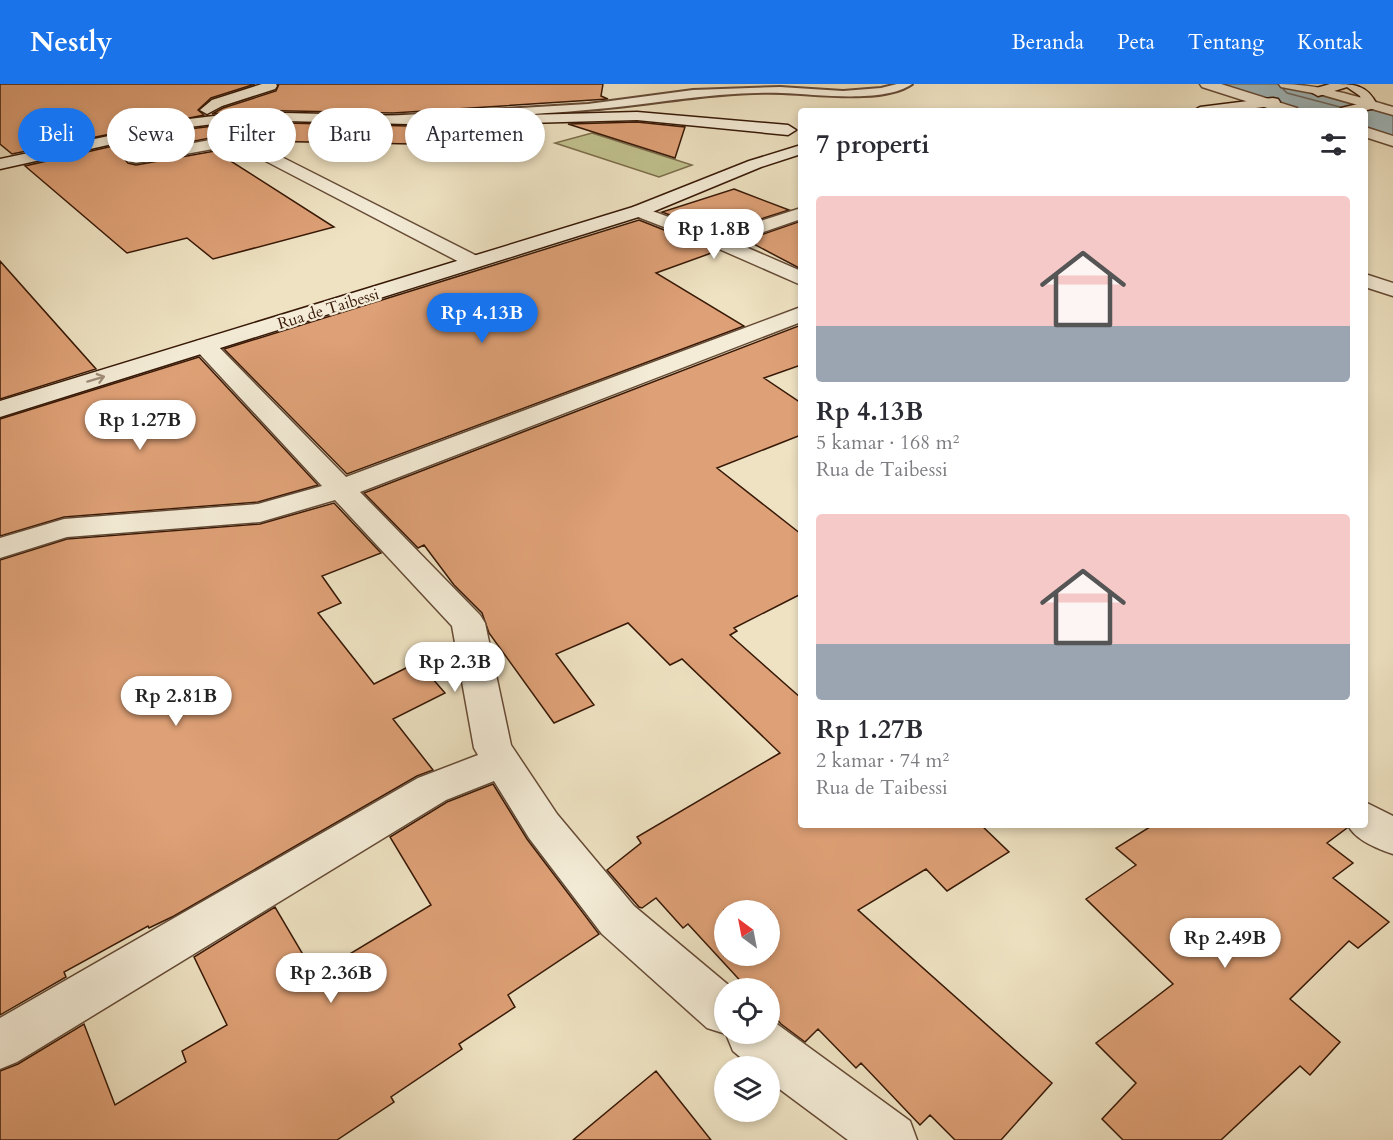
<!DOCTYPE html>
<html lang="id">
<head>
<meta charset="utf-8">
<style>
	body { margin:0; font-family:Cardo,serif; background:#f2f2f3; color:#2b2b33; height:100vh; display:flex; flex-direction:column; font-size:22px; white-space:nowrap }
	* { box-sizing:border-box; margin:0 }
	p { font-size:20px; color:#7c7c81 }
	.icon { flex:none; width:33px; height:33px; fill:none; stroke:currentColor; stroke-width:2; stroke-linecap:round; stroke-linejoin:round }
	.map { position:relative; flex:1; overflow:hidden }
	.details { position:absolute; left:798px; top:24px; width:570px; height:720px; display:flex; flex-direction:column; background:#fff; border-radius:6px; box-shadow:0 3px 9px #0003 }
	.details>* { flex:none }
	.top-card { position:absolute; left:18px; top:24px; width:570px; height:54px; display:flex; gap:12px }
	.needle { width:39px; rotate:328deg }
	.controls { position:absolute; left:714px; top:816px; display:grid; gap:12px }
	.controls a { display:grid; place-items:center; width:66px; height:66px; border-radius:50%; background:#fff; box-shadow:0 3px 9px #0003; font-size:30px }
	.price { position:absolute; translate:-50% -51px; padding:0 14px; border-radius:21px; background:#fff; color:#222; font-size:20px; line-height:39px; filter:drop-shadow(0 2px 3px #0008) }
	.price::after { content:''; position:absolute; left:50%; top:36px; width:18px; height:14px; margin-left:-9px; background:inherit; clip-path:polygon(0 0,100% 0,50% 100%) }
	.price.selected { background:#1a73e8; color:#fff }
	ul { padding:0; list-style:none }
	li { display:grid; align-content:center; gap:12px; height:318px; padding:0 18px }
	li span { display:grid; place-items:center; height:186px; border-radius:6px; color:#555 }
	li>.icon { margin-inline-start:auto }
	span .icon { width:108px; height:108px; fill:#fffc; stroke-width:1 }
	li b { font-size:26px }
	h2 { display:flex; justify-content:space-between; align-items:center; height:72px; padding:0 18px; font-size:26px }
	.chip { padding:0 21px; border-radius:27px; background:#fff; box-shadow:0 3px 9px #0003; font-size:21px; line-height:54px }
	.chip.selected { background:#1a73e8; color:#fff }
	header { display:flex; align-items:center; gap:36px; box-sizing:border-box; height:84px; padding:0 30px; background:#1a73e8; color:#fff }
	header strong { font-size:28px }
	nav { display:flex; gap:33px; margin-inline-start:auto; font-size:21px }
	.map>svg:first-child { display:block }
	.green { fill:#c0c18e; stroke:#7c6c4a; stroke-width:1.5 }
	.water { fill:#a0babf; stroke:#767975; stroke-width:1.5 }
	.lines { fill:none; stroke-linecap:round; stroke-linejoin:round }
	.shore { stroke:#6c6962; stroke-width:1.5 }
	.building { fill:#dea076; stroke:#371806; stroke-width:1.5; fill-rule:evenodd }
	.lane-casing { stroke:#654a35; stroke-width:4 }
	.street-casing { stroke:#654a35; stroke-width:3 }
	.secondary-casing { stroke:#371806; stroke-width:3 }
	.lane { fill:#f4ecd7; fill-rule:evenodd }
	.street { fill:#f4ecd7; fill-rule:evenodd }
	.secondary { fill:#f4ecd7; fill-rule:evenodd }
	.oneway { stroke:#9f8d79 }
	.labels { text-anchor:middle; stroke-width:4.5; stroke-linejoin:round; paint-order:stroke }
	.far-street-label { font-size:16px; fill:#371806; stroke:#f4ecd7 }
</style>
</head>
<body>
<header>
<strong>Nestly</strong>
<nav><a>Beranda</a><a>Peta</a><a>Tentang</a><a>Kontak</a></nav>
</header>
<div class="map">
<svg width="1393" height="1056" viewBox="0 0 1393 1056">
	<rect width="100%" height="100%" fill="#eee2c2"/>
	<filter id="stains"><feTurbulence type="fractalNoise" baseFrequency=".00333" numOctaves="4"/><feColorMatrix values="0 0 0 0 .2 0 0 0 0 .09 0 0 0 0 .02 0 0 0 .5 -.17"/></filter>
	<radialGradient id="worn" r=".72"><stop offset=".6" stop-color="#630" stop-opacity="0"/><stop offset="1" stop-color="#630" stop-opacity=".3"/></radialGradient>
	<path class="green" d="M592,49L692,81L659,93L555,59Z"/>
	<path class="water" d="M1219,0H1278L1393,31V52L1365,44V27H1304L1254,13Z"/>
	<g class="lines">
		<path class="shore" d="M1283,5L1287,9L1340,23"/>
	</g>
	<path class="building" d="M0,0H255L211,14L198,26L204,31L12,70L0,60Z
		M279,0H603L601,12L608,15L393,29L247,26L212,30L223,24L276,7Z
		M247,38L450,43L482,42L466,61L255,57L237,49L141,67L132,58L189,45Z
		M637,38L685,43L675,74L568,40Z
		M113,62L128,79L136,81L215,67L334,143L213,175L187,154L127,169L25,82Z
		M734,105L789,126L717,149L662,128Z
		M639,136L717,167L656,189L744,242L347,390L224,265Z
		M801,137V185L746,156Z
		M0,177L96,285L0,315Z
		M801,241V281L764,294L801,319V351L717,384L801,450V510L734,544L737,547L730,551L801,614V741H981L1009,768L947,807L926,785L858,826L1052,999L1001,1056H955L930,1031L920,1041L861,979L856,984L818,945L805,958L781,940L770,928V904H747L688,840L683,844L656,814L642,824L639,823L607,786L641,759L637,753L780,669L682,575L670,581L628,539L556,570L594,621L554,639L489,549L482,529L454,501L424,461L418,464L364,409ZM724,826H770V872H724Z
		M199,273L318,401L258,418L64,433L0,452V335Z
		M334,419L381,469L322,492L341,519L318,529L374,600L418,578L445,609L393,635L433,686L417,692L174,832L149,844L148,842L64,888L66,893L0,931V476L67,455L260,440Z
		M493,700L527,755L599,850L508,911L515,923L459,960L462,965L391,1013L394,1018L337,1056H0V987L18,980L84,940L115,1021L186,978L182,967L227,941L194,873L275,823L315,891L431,821L390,753L447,718Z
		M1153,741H1346L1347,744L1327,759L1353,779L1333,794L1389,838L1358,864L1349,857L1290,915L1340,958L1310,991L1300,982L1221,1056H1123L1102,1035L1136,999L1096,959L1173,900L1086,815L1136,781L1116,764Z
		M656,987L711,1056H573Z"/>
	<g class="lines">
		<defs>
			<path id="lane" d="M897,0H912C884,20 815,10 782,9C715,7 652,21 586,26C520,32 453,34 386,38L381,35L386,32L588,20L693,6L780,3L843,7L881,4Z"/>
			<path id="street" d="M1200,0H1221L1297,24L1299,27H1277L1202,3Z
				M1279,0C1319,0 1355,12 1393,23V31L1323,11L1281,3Z
				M1365,43L1393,52V62L1365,53Z
				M118,50L123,52L140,69L237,51L242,53L481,174L484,178L481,182H467L235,61L136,79L130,77L110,55Z
				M639,122L717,151L801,124V135L734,158L801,187V201L710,161L633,131L630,127L633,123Z
				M1365,190L1393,199V212L1365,203Z
				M801,223V238L360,408L480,531L485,539L511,661L557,730L634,822L732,904H724V950H770V935L910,1037L917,1056H848L770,998V982H751L733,967L726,950L707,944L602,850L529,754L494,697L446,716L17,978L0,985V934L418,694L478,671L474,664L452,542L335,416L260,438L67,453L0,474V454L64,435L258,420L322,402L197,267L193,262L197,257L205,255L213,257L346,393Z
				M1365,718L1393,732V770C1378,765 1355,756 1348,741H1365Z"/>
			<path id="secondary" d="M262,0H276L277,2L275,5L222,22L207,30L200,26L212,16Z
				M1330,0C1354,0 1367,0 1377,21L1375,24L1363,27H1339L1341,24L1362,19L1360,12L1347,3L1318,12L1311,8L1313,5Z
				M1273,14L1278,15L1280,18L1278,21L1235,27H1193L1200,23Z
				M247,28L450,33L637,28L788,41L796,46L788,51L637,36L450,41L247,36L189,43L0,85V75L189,35Z
				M801,61V70L761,83L645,131L0,333V317L633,123L749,77Z"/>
		</defs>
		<use href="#lane" class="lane-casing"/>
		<use href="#street" class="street-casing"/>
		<use href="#secondary" class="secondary-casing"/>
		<use href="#lane" class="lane"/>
		<use href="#street" class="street"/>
		<use href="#secondary" class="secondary"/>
	</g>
	<defs><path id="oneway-shaft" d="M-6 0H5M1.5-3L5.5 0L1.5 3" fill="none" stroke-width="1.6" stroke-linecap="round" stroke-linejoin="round" transform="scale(1.5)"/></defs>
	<use class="oneway" href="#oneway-shaft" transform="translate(96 295) rotate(-17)"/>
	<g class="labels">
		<g class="far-street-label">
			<text transform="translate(328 224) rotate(-17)" y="6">Rua de Taibessi</text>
		</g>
	</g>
	<rect width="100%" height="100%" filter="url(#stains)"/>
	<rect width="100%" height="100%" fill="url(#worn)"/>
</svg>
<div class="controls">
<a><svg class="needle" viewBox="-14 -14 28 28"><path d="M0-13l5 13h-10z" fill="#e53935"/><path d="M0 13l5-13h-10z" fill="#7c7c81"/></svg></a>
<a><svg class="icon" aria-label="locate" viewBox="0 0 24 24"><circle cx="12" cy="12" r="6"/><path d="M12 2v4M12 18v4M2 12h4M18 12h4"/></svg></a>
<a><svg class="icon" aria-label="layers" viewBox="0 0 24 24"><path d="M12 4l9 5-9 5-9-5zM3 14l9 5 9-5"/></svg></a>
</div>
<b class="price" style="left:714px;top:176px">Rp 1.8B</b>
<b class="price selected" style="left:482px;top:260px">Rp 4.13B</b>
<b class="price" style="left:140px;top:367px">Rp 1.27B</b>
<b class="price" style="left:455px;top:609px">Rp 2.3B</b>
<b class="price" style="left:176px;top:643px">Rp 2.81B</b>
<b class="price" style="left:1225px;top:885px">Rp 2.49B</b>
<b class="price" style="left:331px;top:920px">Rp 2.36B</b>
<div class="top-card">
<a class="chip selected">Beli</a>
<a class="chip">Sewa</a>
<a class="chip">Filter</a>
<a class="chip">Baru</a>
<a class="chip">Apartemen</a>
</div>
<section class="details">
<h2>7 properti<svg class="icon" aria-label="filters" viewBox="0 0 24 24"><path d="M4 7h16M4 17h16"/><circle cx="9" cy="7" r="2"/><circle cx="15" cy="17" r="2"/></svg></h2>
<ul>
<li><span style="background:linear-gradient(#f6c9c9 70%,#9aa5b1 0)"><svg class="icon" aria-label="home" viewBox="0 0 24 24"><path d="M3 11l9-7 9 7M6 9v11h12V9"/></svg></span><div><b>Rp 4.13B</b><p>5 kamar · 168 m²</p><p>Rua de Taibessi</p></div></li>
<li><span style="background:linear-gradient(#f6c9c9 70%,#9aa5b1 0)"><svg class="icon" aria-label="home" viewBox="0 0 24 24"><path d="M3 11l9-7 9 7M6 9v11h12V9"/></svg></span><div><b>Rp 1.27B</b><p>2 kamar · 74 m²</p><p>Rua de Taibessi</p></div></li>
</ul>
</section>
</div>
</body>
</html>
